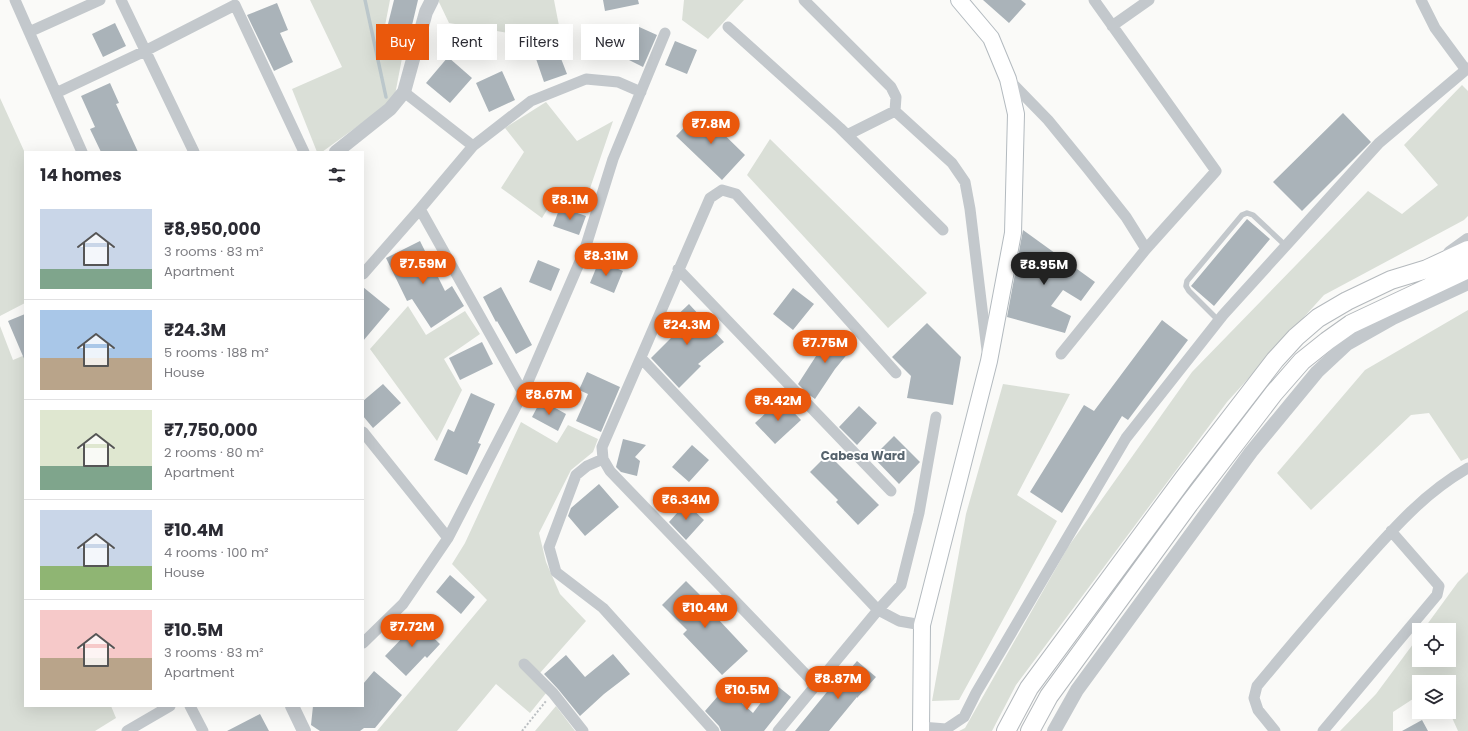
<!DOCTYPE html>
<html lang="en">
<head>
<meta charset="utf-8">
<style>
	body { margin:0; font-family:Poppins,sans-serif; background:#f2f2f3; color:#2b2b33; height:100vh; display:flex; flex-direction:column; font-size:15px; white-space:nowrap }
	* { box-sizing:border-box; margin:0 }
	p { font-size:13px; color:#7c7c81 }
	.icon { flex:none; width:22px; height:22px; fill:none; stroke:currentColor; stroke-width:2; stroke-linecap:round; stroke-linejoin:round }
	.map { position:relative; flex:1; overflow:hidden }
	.details { position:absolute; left:24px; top:151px; width:340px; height:556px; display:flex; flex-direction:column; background:#fff; border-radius:0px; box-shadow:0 4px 16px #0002 }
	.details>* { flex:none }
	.top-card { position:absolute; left:376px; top:24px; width:380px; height:36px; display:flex; gap:8px }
	.controls { position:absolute; left:1412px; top:623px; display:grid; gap:8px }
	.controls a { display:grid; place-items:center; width:44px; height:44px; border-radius:0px; background:#fff; box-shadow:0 4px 16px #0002; font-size:20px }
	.price { position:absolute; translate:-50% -34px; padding:0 9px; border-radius:14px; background:#ea580c; color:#fff; font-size:13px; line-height:26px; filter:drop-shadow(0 1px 2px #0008) }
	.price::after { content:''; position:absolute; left:50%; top:24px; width:12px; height:9px; margin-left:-6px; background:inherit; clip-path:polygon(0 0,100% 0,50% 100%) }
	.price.active { background:#222; color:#fff }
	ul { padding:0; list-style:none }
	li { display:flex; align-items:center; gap:12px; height:100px; padding:0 16px }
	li+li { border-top:1px solid #e1e1e2 }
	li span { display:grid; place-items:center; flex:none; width:112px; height:80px; border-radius:0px; color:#555 }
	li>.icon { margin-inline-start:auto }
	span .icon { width:48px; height:48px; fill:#fffc; stroke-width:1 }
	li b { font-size:17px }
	h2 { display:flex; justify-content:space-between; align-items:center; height:48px; padding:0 16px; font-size:17px }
	.tag { padding:0 14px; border-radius:0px; background:#fff; box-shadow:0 4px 16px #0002; font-size:14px; line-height:36px }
	.tag.active { background:#ea580c; color:#fff }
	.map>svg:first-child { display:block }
	.green { fill:#dadfd7 }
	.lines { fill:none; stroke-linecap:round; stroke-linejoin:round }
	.stream { stroke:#bbc7cb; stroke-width:3.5 }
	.building { fill:#aab3b9 }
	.secondary-casing { stroke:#b3babf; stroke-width:18 }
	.trunk-casing { stroke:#b4b9bd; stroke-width:20 }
	.path { stroke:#bbbfc2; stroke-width:2; stroke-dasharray:2 2; stroke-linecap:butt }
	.service { stroke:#c3c8cc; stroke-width:5.5 }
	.minor { stroke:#c3c8cc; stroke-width:11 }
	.tertiary { stroke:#c3c8cc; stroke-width:14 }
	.secondary { stroke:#fff; stroke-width:16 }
	.trunk { stroke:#fff; stroke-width:18 }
	.labels { text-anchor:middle; stroke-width:4; stroke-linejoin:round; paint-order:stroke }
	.neighbourhood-label { font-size:12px; font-weight:bold; fill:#57646e; stroke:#fff }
</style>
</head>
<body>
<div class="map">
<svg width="1468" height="731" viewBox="0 0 1468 731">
	<rect width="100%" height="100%" fill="#fafaf8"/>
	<path class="green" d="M310,0H390L382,41L403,53L394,100L322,152H317L292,89L342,67Z
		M438,0H554L560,31L521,35L449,23Z
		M684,0H744L708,39L682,20Z
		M1462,85L1468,91V216L1464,220L1324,295L1227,402L1016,685L992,731H959L965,728L1068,547L1192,372L1368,191L1402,214L1438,185L1404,145Z
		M0,98L25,153V303L0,316Z
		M546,102L577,141L613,121L584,206L555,197L542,218L501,188L524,152L505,128Z
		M770,139L927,293L888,328L747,175Z
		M408,306L426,335L465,311L480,334L444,359L462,390L437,441L370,349Z
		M1468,310V458L1461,461L1429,413L1411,415L1311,510L1277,473L1365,370Z
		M0,326L13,360L25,355V706H111L116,718L95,731H0Z
		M1003,384L1070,394L1017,495L1057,521L959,700L932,701L966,514Z
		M521,422L557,443L568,425L598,439L593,452L571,470L539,533L546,562L560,594L586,621L540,673L551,687L530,713L496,684L457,731H377L487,600L452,564L465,543Z
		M1468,572V731H1458L1449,711V682H1419V695L1393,712V731H1340L1376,694L1419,636V660H1449V630H1423L1458,582Z
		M556,706L575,731H535Z"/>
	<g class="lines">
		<path class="stream" d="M365,0L386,97"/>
	</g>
	<path class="building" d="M394,0H418L408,42L385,36Z
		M603,0H638L639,4L605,11Z
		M983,0H1021L1026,4L1009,23Z
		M277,3L288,30L280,33L293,62L274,71L247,15Z
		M115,23L126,46L103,57L92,34Z
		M637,26L657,35L643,67L623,57Z
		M675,41L697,50L687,74L665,65Z
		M555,43L567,74L544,82L533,50Z
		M448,57L472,78L450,103L426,83Z
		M502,71L515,100L489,112L476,83Z
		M110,83L119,103L116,104L138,152H101L90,129L95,127L81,96Z
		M700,111L745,155L722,180L676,136Z
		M1343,113L1371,142L1302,211L1273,182Z
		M560,207L586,216L579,235L553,226Z
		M1247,219L1270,239L1214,306L1191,286Z
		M1023,230L1095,282L1081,301L1063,290L1051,306L1071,316L1065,333L1007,317Z
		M420,241L445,291L452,286L464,306L431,328L412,299L407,301L386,258Z
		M538,260L560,269L551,291L529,282Z
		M599,261L623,271L614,293L590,283Z
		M363,287L390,309L363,341Z
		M501,287L532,345L516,354L497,321L496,322L483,297Z
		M793,288L814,304L793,330L773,314Z
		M689,304L724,342L698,364L701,366L679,388L651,358L676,333L668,324Z
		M25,314V361L8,321Z
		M1162,320L1188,340L1128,420L1122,416L1062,513L1030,492L1084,405L1094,411Z
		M927,323L961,357L953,405L907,398L911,376L892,357Z
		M835,331L854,346L835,369L815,399L808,394L798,384L818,353Z
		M482,342L493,364L460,380L449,358Z
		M587,372L620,387L601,432L576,421L588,394L579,390Z
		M383,384L401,403L373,428L363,416V401Z
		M471,393L495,404L478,443L481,444L467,475L434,460L448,429L454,432Z
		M781,399L801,420L775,444L755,423Z
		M541,400L566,414L558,431L532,417Z
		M859,406L877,423L857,445L839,427Z
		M894,436L920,462L899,484L873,457Z
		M623,439L646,445L635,457L640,461L637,476L621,472L616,467Z
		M692,445L709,460L689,482L672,467Z
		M828,454L879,505L858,525L836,502L838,500L810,472Z
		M599,484L619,507L585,536L568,516L571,508Z
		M686,503L704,520L686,540L669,522Z
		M450,575L475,597L461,614L436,592Z
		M686,581L705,600L703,603L748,651L722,675L683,634L687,630L662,605Z
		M415,620L440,644L427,658L425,656L406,676L385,656L404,636L402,634Z
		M613,654L630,674L604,694L580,716L558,689L544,674L566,655L585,677Z
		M857,661L876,677L857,698V697L829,731H795L831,687L833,689Z
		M374,671L402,695L375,728H364L360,731H320L311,725L313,706H363V684Z
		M775,684L791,697L764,731H721L719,726L705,711L725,688L753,713Z
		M260,714L269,731H227Z
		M1422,720L1428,731H1402Z"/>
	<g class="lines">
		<defs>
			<path id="secondary" d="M921,731L922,625L989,361L1013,233L1016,114L1008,79L991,38L959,0"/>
			<path id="trunk" d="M1006,731L1029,688L1184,478L1275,360L1296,337L1318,318L1347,301L1391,280L1427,269L1468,250
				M1030,731L1049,696L1189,504L1274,393L1302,361L1327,341L1351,324L1468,269"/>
		</defs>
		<use href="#secondary" class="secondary-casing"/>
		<use href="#trunk" class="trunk-casing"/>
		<path class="path" d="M522,731L546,701"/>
		<path class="service" d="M1219,321L1189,291L1186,286L1187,281L1242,215L1247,213L1253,215L1286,246"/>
		<path class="minor" d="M15,0L82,152
			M121,0L194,152
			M804,0L891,87L896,97L895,111
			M1421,0L1435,28L1466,70
			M1112,26L1149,0
			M728,27L840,128L943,230
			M29,32L100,0
			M1009,80L1048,120L1088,169L1126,217L1146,249L1216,171L1094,0
			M404,92L473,146
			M56,93L145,51L235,5L304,152
			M847,135L895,111L952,163L965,182L970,209L987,350
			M420,209L523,393
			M678,269L891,491
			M363,274L420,209L473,146L531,101L586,79L618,82L641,92
			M1061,354L1146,249
			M641,358L878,610L899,621L922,625
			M363,432L448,538
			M603,459L587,466L576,475L549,547L556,572L603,608L714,731
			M363,643L403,604L448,538L523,393L584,252L613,159L665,33
			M524,664L553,693L583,731
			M816,685L610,471L603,459L602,447L710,198L722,190L736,194L896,373
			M190,706L203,731
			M921,727L946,729L964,717L976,693L1126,438L1223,315L1379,143L1468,68
			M127,731L170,706
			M778,731L878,610L901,585L919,513L936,417
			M1275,731L1258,710L1254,698L1257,686C1291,645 1325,605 1360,566C1393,529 1424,493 1468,468
			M1323,731L1437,595L1439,586L1391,531"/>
		<path class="tertiary" d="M336,152L390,109L404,92L426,12L432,0
			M1450,253L1468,240
			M292,706L304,731
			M1054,731L1077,690L1251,452L1317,372L1347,344L1393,318L1468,283"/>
		<use href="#secondary" class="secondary"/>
		<use href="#trunk" class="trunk"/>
	</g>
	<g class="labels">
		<g class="neighbourhood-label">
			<text x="863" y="460">Cabesa Ward</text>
		</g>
	</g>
</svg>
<div class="controls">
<a><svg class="icon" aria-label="locate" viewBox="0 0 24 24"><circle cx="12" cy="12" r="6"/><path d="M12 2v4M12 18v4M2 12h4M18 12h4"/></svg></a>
<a><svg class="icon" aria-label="layers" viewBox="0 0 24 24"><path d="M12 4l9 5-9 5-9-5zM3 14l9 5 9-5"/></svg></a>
</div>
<b class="price" style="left:711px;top:145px">₹7.8M</b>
<b class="price" style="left:570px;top:221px">₹8.1M</b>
<b class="price" style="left:606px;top:277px">₹8.31M</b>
<b class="price" style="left:423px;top:285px">₹7.59M</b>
<b class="price active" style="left:1044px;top:286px">₹8.95M</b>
<b class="price" style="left:687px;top:346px">₹24.3M</b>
<b class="price" style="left:825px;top:364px">₹7.75M</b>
<b class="price" style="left:549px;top:416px">₹8.67M</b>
<b class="price" style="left:778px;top:422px">₹9.42M</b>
<b class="price" style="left:686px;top:521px">₹6.34M</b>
<b class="price" style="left:705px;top:629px">₹10.4M</b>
<b class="price" style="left:412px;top:648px">₹7.72M</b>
<b class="price" style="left:838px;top:700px">₹8.87M</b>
<b class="price" style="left:747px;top:711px">₹10.5M</b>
<div class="top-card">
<a class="tag active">Buy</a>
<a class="tag">Rent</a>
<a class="tag">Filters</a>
<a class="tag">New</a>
</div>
<section class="details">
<h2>14 homes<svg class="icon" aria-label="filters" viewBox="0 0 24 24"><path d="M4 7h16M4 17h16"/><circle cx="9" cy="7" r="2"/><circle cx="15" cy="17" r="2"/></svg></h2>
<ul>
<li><span style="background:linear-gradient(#c9d6e8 75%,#7fa58c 0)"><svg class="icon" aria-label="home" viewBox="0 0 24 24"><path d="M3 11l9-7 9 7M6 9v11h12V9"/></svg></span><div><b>₹8,950,000</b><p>3 rooms · 83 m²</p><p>Apartment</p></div></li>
<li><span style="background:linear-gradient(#a9c7e8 60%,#b9a48a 0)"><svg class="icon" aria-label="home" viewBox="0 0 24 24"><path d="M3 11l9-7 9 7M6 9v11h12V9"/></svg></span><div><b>₹24.3M</b><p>5 rooms · 188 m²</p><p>House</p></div></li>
<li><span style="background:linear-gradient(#dfe7d0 70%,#7fa58c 0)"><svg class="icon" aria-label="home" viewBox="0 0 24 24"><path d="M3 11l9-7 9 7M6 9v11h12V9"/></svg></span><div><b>₹7,750,000</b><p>2 rooms · 80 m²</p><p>Apartment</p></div></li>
<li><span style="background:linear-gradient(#c9d6e8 70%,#8fb573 0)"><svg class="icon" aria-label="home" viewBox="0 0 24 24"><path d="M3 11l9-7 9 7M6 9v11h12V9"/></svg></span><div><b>₹10.4M</b><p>4 rooms · 100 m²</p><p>House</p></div></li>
<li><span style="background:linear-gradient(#f6c9c9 60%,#b9a48a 0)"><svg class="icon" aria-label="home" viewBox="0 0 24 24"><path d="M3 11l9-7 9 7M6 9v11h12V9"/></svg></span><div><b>₹10.5M</b><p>3 rooms · 83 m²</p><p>Apartment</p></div></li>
</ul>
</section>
</div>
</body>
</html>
